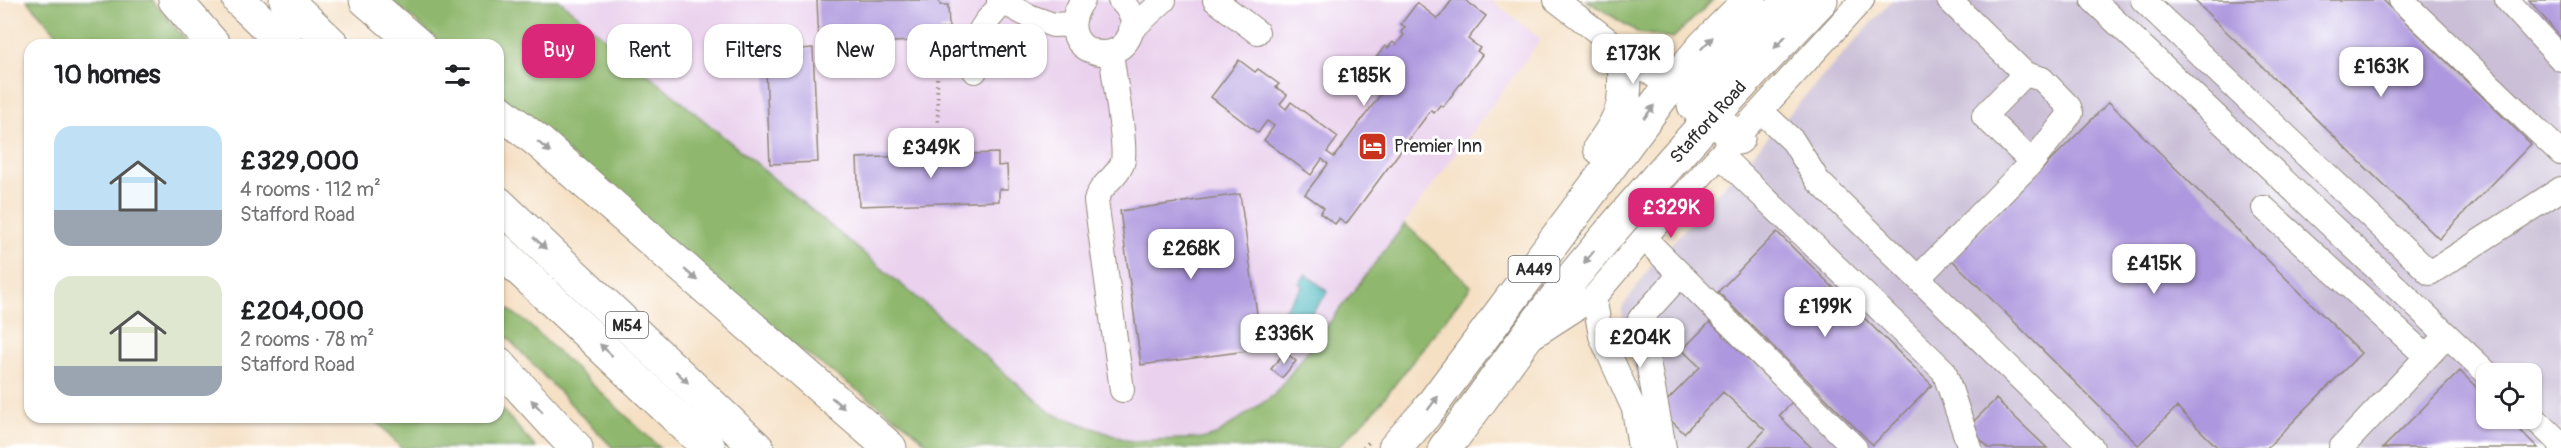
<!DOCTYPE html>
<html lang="en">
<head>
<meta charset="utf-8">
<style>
	body { margin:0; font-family:Pangolin,sans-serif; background:#f6f6f6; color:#202124; height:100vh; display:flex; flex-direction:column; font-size:22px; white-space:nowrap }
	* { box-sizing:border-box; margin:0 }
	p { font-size:20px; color:#757577 }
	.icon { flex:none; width:33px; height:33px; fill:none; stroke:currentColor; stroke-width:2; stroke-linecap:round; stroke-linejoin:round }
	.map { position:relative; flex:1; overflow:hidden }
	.side { position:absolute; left:24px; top:39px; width:480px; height:384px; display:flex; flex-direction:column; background:#fff; border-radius:18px; box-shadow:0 2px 4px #0004 }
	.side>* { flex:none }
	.banner { position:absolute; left:522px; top:24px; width:570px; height:54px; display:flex; gap:12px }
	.buttons { position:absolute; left:2476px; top:363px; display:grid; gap:12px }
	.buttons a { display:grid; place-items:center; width:66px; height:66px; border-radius:12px; background:#fff; box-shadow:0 2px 4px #0004; font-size:30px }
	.price { position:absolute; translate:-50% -51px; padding:0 14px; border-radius:12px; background:#fff; color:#222; font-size:20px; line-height:39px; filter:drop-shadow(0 2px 3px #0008) }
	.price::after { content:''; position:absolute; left:50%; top:36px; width:18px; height:14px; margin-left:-9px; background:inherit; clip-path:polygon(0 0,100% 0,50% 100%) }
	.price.active { background:#db2777; color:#fff }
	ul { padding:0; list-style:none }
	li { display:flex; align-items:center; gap:18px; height:150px; padding:0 30px }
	li span { display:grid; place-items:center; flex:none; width:168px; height:120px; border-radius:18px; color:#555 }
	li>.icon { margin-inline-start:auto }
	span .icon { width:72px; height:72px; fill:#fffc; stroke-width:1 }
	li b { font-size:26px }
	h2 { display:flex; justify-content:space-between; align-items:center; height:72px; padding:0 30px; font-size:26px }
	.tag { padding:0 21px; border-radius:18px; background:#fff; box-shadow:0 2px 4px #0004; font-size:21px; line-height:54px }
	.tag.active { background:#db2777; color:#fff }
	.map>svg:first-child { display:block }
	.built { fill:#ead1ed }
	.industrial { fill:#cabfd7; fill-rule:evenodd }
	.forest { fill:#8fb76d; stroke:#5d714c; stroke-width:1.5 }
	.water { fill:#48b7bf; stroke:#3a7175; stroke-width:1.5 }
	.building { fill:#ad97de }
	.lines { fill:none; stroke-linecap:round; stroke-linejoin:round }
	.minor-casing { stroke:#908678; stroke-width:26 }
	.highway-casing { stroke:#908678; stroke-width:35 }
	.path { stroke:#908678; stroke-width:4; stroke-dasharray:1.5 4.5; stroke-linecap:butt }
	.minor { stroke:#fff; stroke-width:24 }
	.highway { stroke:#fff; stroke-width:33 }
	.oneway { fill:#a0a0a0 }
	.labels { text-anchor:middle; stroke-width:6; stroke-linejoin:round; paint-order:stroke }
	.shield { fill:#fff; stroke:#6b6b6b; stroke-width:1.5 }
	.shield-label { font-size:16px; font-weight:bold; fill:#2b2b2b }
	.street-label { font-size:18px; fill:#2b2b2b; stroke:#fff }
	.poi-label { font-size:18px; fill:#2b2b2b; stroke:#fff; text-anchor:start }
</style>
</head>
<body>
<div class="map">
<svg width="2561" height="448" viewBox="0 0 2561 448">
	<rect width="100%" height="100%" fill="#fff"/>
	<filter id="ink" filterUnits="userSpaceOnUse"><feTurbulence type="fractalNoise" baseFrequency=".0167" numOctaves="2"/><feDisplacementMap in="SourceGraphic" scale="12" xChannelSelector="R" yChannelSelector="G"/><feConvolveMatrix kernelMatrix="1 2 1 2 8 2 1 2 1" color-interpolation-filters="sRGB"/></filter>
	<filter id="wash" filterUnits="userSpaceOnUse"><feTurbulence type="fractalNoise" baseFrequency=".008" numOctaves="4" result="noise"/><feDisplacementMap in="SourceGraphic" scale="24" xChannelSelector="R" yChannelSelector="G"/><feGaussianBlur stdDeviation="1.35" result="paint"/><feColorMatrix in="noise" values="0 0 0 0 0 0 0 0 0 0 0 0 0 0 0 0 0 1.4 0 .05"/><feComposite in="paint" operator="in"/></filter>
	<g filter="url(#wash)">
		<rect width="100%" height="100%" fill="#f5e0c4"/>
		<path class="built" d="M559,0H1491L1541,39L1324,332L1274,395L1216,435L1206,438L1129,441L1051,413L921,301Z"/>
		<path class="industrial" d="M1892,0H2561V448H1653L1621,309L1652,265ZM2487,374H2532V418H2487Z"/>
		<path class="forest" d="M27,0H152L190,45H67Z
			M391,0H559L921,301L1051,413L1129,441L1206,438L1216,435L1274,395L1405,224L1471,286L1375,410L1337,448H932L909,427L777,333L498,92V45H443Z
			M1586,0H1713L1673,38L1639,33Z
			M498,302L526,322L660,448H613L498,328Z
			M498,405L536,448H401L373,417H498Z"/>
		<path class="water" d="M1306,274L1328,292L1291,339L1273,324L1303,286L1299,283Z"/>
		<g id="blocks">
			<path class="building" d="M817,0H939L940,5H948L949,28L940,29L941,40L819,45Z
				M1452,0H1465L1486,16L1468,39L1480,48L1477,51L1482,55L1443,107L1440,105L1434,113L1431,110L1346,224L1339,219L1335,224L1320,213L1324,208L1305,194L1328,164L1322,159L1311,175L1264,140L1274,126L1267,121L1258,133L1211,97L1239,60L1255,72L1258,69L1279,84L1276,87L1287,95L1280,104L1286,109L1291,102L1338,137L1327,152L1334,157L1387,86L1396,92L1400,87L1374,68L1379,62L1375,59L1385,46L1388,48L1393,42L1396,45L1404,35L1401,32L1405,27L1401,24L1417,3L1438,19Z
				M2194,0H2383L2531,144L2439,239Z
				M2529,0H2561V38Z
				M800,40L801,49L813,48L818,162L770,164L765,49H778V41Z
				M2109,102L2361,353L2267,448H2218L2177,407L2138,445L1952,260Z
				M998,153V166L1007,165L1008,189H999V201L859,206L857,158Z
				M1240,194L1262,349L1141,365L1120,211Z
				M1777,232L1932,385L1873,445L1718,292Z
				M1710,322L1792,402L1779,416L1812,448H1748L1765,430L1723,392L1684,433L1659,409L1700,367L1682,350Z
				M1285,352L1296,361L1282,378L1271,369Z
				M2460,371L2487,398V418H2508L2538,448H2383Z
				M1996,399L2047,448H1989L1968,427Z"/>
		</g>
	</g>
	<g filter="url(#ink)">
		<use href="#blocks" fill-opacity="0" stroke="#908678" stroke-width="1.5"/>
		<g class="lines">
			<defs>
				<path id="minor" d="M999,0L1031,17L1053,25L1072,24
					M1083,0C1048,49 1120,75 1132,29C1135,18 1128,7 1120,0
					M1215,0L1257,32
					M1556,0L1669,87
					M2093,0L2488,374
					M2143,0L2430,273L2561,189
					M2401,0L2561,153
					M2507,0L2561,59
					M1131,30L1164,0
					M1111,52C1113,73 1128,150 1122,164C1115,179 1100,184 1096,201L1122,390
					M975,71C974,34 978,30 1003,3
					M2025,74L2042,79L2069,107L2071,113L2032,162
					M1761,111L1793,141L1818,181L2092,448
					M1721,156L1944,371L1970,448
					M2264,208L2427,357
					M1644,238L1855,448
					M1918,278L2032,162L1984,116L2025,74L1949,0
					M1594,297L1601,336L1634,409L1640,448
					M1529,339L1594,297L1644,238L1862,0
					M2532,416L2561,444
					M1664,448L1640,319L1680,275
					M2341,448L2438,345"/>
				<path id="highway" d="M175,0L214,45
					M239,0L286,45
					M286,0L333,45
					M366,0L418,45
					M1669,87C1706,96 1729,62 1751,38C1764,25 1778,13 1792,0
					M1694,105L1738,138
					M498,110L539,142L890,448
					M1600,148C1629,108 1625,99 1624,51
					M498,203L757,448
					M498,249L709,448
					M498,363L576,448
					M1395,448L1426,413L1669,87L1704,46L1750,0
					M1445,448C1486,395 1522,339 1564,288C1645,188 1732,93 1821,0"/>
			</defs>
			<use href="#minor" class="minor-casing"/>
			<use href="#highway" class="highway-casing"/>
			<path class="path" d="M1652,45H1671
				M937,72L938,125
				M1363,448L1371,440"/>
			<use href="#minor" class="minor"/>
			<use href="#highway" class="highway"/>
		</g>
		<defs><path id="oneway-solid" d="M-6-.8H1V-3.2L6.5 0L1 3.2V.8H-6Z" transform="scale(1.5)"/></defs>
		<g class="oneway">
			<use href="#oneway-solid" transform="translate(1780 42) rotate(133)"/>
			<use href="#oneway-solid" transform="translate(1707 43) rotate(-46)"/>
			<use href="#oneway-solid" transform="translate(1649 112) rotate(-53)"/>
			<use href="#oneway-solid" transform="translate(544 147) rotate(41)"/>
			<use href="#oneway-solid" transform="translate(540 243) rotate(43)"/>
			<use href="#oneway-solid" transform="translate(1589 257) rotate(129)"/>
			<use href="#oneway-solid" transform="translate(691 275) rotate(41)"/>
			<use href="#oneway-solid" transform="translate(606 350) rotate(-137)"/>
			<use href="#oneway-solid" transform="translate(682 377) rotate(43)"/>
			<use href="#oneway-solid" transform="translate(838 403) rotate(41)"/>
			<use href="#oneway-solid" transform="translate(1433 403) rotate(-53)"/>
			<use href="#oneway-solid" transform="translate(537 406) rotate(-133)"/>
		</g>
	</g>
	<defs>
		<symbol id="hotel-square" viewBox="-11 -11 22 22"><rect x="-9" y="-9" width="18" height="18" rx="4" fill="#c8321e" stroke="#fff"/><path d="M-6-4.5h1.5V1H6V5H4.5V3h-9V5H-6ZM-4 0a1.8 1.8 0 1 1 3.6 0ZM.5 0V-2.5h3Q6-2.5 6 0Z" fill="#fff"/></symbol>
	</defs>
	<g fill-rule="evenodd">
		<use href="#hotel-square" x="1356" y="130" width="33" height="33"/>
	</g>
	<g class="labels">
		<g class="shield">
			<rect x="1508.5" y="256" width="51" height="26" rx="4.5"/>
			<rect x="606" y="312" width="42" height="26" rx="4.5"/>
		</g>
		<g class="shield-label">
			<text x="1534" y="275">A449</text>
			<text x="627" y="331">M54</text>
		</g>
		<g class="street-label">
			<text transform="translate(1708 122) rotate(-48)" y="6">Stafford Road</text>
		</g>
		<g class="poi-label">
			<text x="1394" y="152">Premier Inn</text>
		</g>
	</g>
</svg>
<div class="buttons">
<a><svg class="icon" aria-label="locate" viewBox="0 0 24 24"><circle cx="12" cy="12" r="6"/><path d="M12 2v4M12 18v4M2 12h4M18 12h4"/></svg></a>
</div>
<b class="price" style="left:1633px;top:85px">£173K</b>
<b class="price" style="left:2381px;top:98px">£163K</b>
<b class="price" style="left:1364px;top:107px">£185K</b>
<b class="price" style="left:931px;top:179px">£349K</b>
<b class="price active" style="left:1671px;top:239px">£329K</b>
<b class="price" style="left:1191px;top:280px">£268K</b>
<b class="price" style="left:2154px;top:295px">£415K</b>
<b class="price" style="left:1825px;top:338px">£199K</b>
<b class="price" style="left:1284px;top:365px">£336K</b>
<b class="price" style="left:1640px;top:369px">£204K</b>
<div class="banner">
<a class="tag active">Buy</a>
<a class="tag">Rent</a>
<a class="tag">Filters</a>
<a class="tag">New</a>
<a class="tag">Apartment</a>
</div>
<section class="side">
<h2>10 homes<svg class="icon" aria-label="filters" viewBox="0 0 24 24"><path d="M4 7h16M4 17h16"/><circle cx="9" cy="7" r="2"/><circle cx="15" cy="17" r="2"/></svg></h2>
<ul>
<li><span style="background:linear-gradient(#bfe0f5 70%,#9aa5b1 0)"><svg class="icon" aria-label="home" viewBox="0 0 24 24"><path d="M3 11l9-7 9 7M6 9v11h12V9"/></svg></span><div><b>£329,000</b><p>4 rooms · 112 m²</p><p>Stafford Road</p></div></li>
<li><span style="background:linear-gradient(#dfe7d0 75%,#9aa5b1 0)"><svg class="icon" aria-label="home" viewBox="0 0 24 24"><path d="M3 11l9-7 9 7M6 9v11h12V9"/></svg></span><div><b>£204,000</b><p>2 rooms · 78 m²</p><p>Stafford Road</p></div></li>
</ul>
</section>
</div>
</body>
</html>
